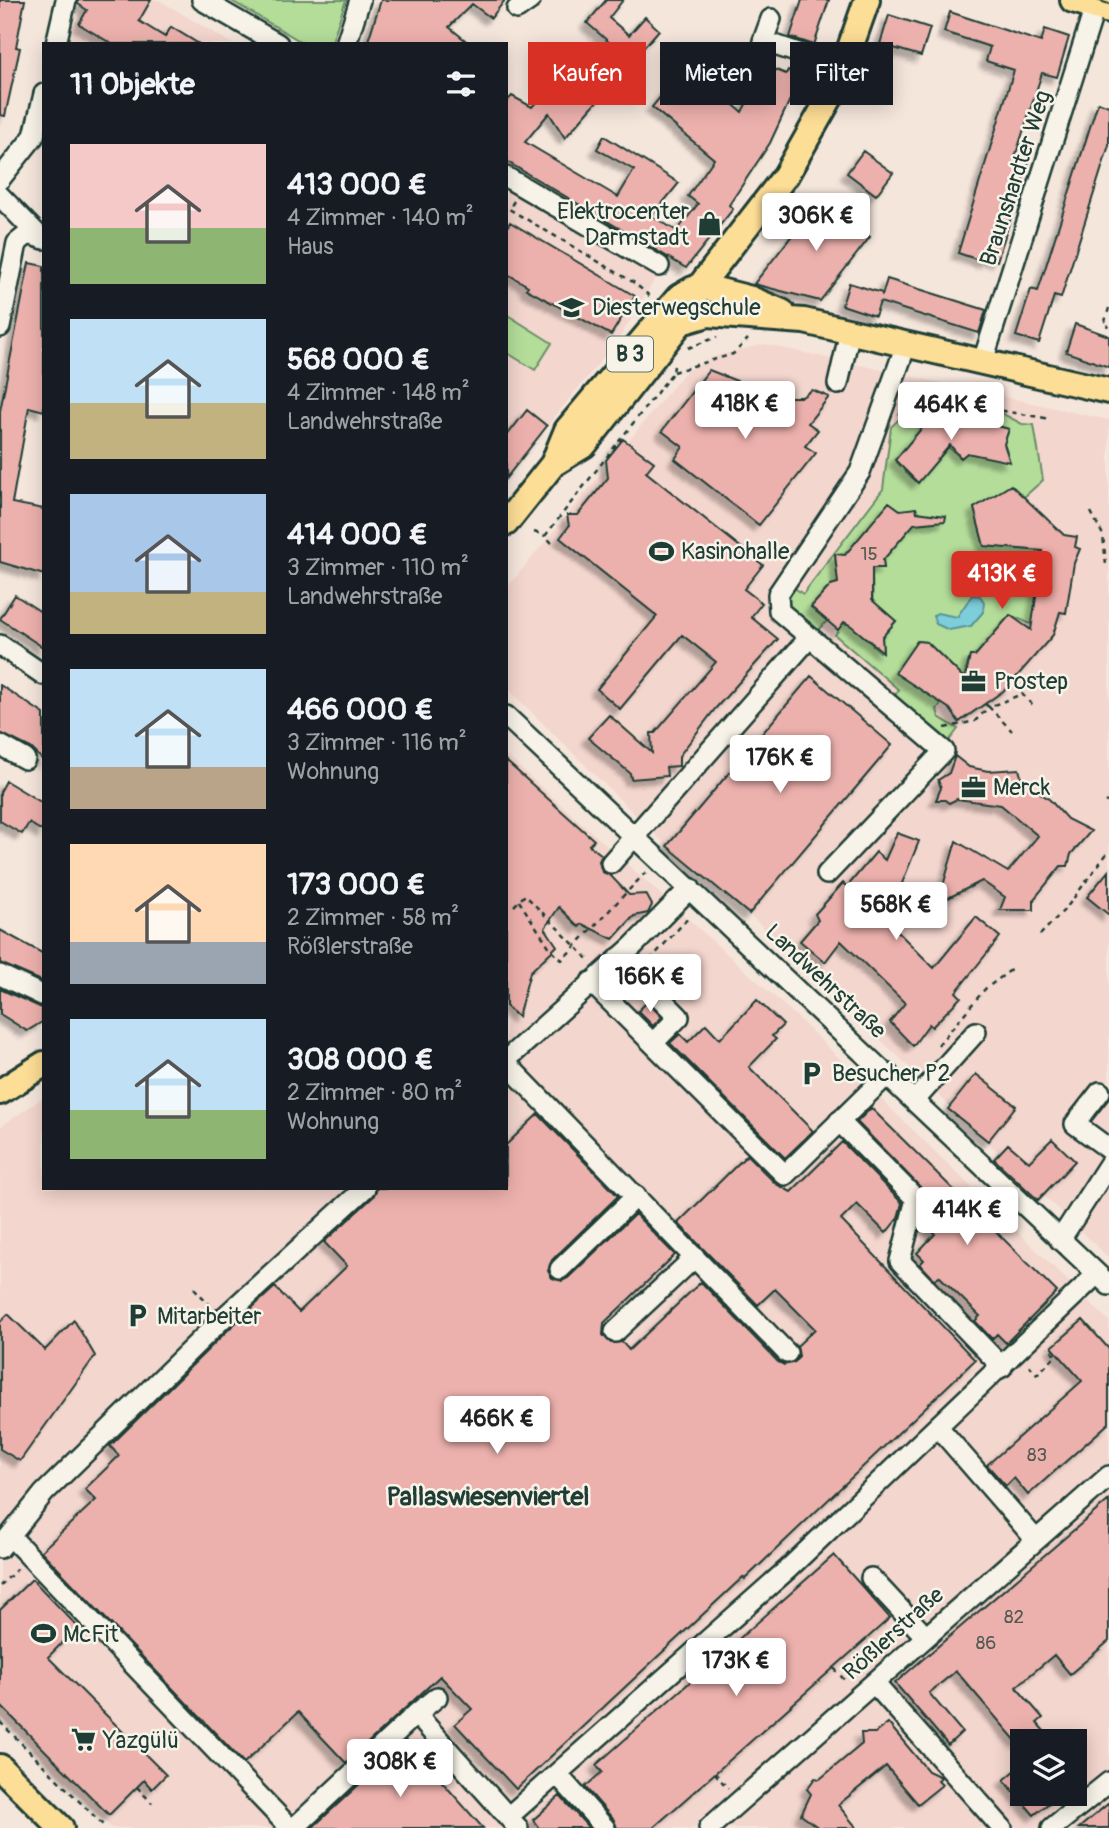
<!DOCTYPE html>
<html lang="de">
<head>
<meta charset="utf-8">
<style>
	body { margin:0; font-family:Pangolin,sans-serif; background:#242831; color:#f1f3f6; height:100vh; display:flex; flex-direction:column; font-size:26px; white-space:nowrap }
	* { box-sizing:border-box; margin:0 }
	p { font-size:23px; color:#9ea1a6 }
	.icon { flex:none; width:38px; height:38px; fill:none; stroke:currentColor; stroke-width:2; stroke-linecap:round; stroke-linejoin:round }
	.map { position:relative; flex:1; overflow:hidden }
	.side { position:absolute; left:42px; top:42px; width:466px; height:1148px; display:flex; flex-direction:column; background:#171b24; border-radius:0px; box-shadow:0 4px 18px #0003 }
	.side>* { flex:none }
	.hud { position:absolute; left:528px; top:42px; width:474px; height:63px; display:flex; gap:14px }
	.controls { position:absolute; left:1010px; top:1729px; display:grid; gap:14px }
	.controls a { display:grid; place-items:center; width:77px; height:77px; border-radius:0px; background:#171b24; box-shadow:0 4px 18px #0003; font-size:35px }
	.price { position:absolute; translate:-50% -60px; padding:0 16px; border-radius:7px; background:#fff; color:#222; font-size:23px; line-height:46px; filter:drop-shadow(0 2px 4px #0008) }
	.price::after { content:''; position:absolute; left:50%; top:42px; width:21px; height:16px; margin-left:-10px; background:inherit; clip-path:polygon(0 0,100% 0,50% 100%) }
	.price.active { background:#d93025; color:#fff }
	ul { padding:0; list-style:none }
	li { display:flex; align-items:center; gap:21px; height:175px; padding:0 28px }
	li span { display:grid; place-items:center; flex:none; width:196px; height:140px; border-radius:0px; color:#555 }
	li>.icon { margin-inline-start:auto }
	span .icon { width:84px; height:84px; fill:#fffc; stroke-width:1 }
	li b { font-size:30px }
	h2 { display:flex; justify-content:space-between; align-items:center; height:84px; padding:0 28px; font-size:30px }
	.tag { padding:0 24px; border-radius:0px; background:#171b24; box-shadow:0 4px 18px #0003; font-size:24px; line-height:63px }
	.tag.active { background:#d93025; color:#fff }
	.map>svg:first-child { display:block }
	.built { fill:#f3d6ce; fill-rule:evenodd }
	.green { fill:#b4dd9a; stroke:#6a8d67; stroke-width:2 }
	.water { fill:#7dcdda; stroke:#579398; stroke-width:2 }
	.building { fill:#edb1ad; stroke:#1f3d34; stroke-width:2; filter:url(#shadow) }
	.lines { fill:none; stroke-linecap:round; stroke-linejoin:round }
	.minor-casing { stroke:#1f3d34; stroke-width:24 }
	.major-casing { stroke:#1f3d34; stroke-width:30 }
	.path { stroke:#1f3d34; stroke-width:2.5; stroke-dasharray:5 5; stroke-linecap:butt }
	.minor { stroke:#f7f3e8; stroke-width:19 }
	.major { stroke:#fdde96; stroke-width:24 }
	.tram { stroke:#1f3d34; stroke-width:2 }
	.labels { text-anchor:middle; stroke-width:5; stroke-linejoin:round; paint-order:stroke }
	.number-label { font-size:19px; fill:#525a52 }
	.shield { fill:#f7f3e8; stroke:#60746a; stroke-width:2 }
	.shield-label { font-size:21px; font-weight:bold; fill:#1f3d34 }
	.street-label { font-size:23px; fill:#1f3d34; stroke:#f7f3e8 }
	.poi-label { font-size:23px; fill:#1f3d34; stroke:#f7f3e8; text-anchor:start }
	.quarter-label { font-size:26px; font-weight:bold; fill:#1f3d34; stroke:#f7f3e8 }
</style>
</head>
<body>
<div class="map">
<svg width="1109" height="1828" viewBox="0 0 1109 1828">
	<defs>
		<filter id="shadow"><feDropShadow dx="-6" dy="6" stdDeviation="2" flood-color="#0004"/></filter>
	</defs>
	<rect width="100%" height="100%" fill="#f5e6dc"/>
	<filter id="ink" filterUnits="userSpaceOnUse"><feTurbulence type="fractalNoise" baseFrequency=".0143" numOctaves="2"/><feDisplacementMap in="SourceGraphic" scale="14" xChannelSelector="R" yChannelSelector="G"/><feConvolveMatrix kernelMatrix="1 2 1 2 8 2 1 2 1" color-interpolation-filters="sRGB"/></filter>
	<g filter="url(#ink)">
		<path class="built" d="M87,0H159L233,44H70L74,24Z
			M506,189L656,277L620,337L547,426L527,410L506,437Z
			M764,344L1109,420V1258L749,914L667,846L506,687V589L686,371L716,356Z
			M506,755L798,1018L1109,1321V1828H111L0,1715V1127L44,1097V1188H506ZM1022,1741H1074V1794H1022Z"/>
		<path class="green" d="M230,0H346L331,44H305Z
			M506,314L552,343L535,370L506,352Z
			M934,400L957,406L951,414L932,411L906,467V473L918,482L948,447L961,458L967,453L1009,460L1004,444L1009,429L973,420L980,408L988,406L1022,424L1034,425L1043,480L1024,497L974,508L984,546L1038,547L1042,554L1033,625L1010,615L975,656H970L963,680L954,675L956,670L927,642L917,641L896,673L942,703L937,709L939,717L958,729L949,741L928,736L889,702L899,690L835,635L842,624H851L880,652L883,649L882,637L896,621L880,607L873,609L872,568H884L883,560L911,524L921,522L920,512L915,508L906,514L890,503L845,555L835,557L838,583L831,585L811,607L827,621L813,635L788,609V599L793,587L803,594L883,489L891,427L918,401Z"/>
		<path class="water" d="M972,595L980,596L984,602L983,612L971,626L949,630L936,624L933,616L937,613L957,617Z"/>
		<path class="building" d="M0,0H25L16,47L20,48L5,116L0,115Z
			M78,0H151L139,21L165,37L171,27L199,44H112L79,24L87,10L78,4Z
			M381,0H505L491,18L472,4L449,27L470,44H367Z
			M606,0H623L609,18L629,35L645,17L659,30L565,138L549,113L525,142L618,197L634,170L597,149L604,136L679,183L652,216L677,231L698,204L688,196L714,159L652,107L687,64L684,62L696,48L716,64L703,79L742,112L766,66L786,74L788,70L801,76L770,143L729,205L733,209L686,268L506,161V102L512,96L532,107L556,80L576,97L617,49L587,23Z
			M802,0H829L814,45L790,37Z
			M950,12L1041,42L1045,29L1069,37L1057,77L1042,73L1015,157L1029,161L997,261L987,257L985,262L958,253L1014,70L986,61L990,47L944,32Z
			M889,15L930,28L921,56L880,44Z
			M1098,102L1109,106V145L1061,298L1054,296L1039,343L1016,336L1031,289L1038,291Z
			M863,151L893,173L876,195L847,173Z
			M823,196L863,228L861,230L870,237L820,301L754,284Z
			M510,222L635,296L611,335L526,289L528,286L506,273V229Z
			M29,263L44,266V411L29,407L12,503L44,509V575L0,562V411Z
			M887,279L986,310L979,333L880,302L875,316L842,305L849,283L882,293V296Z
			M1075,324L1109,336V367L1066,352Z
			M709,370L777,397H802L812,390L829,397L808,423L818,430L805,446L816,453L759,525L675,459L683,447L662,431Z
			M931,409L1009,429L1004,444L1010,462L967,453L961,458L950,445L918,483L895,460L926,423L922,419Z
			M527,410L547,426L506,478V437Z
			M623,439L654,462L646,472L763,565L744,589L762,603L751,617L778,639L715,709L679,756V766L666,767L667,776L631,779L630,773L588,738L609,715L652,753L651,733H655L716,662L682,635L620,709L597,689L657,616L560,538L569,526L567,515H578L608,478L606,460Z
			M1011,485L1064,535L1077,537L1075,547L1080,549L1074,563L1066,613L1060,612L1053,635L1006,689L959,722L950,709L895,673L917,641L927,642L965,679L970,656H975L1010,615L1031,630L1043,551L984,546L974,508Z
			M889,502L900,510L916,508L917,512L946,516L945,521L914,524L883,560L884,568H872V600L896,621L882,637L883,652L850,625L844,622L838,630L811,607L831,585L838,583L835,554L845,555Z
			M15,595L44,614V648L0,619Z
			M811,676L892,745L749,914L667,846Z
			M0,685L44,714V761L31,748L0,733Z
			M955,756L969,767L988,771L1019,769L1022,780L1050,800L1067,819L1091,831L1071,854L1068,866H1061L1034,899V910H1000L1005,897L982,881L938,903L956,841L1008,872L1038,836L1001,805L957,799L949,803L945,800H936L941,788L938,780L949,773Z
			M506,761L594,840L589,845L602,855L599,861L602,872L610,875L629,895L646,894L652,905L648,913L634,916L613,939L582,924L579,927L559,907L545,928L557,946L530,972L518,1017L506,1006Z
			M6,781L44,804V832L29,823L22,834L0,821V792Z
			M897,833L919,841L887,921L934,968L976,917L1000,937L956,992L961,997L932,1027L929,1024L913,1046L890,1022L905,1003L841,941L825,962L800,941L818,920L815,914L843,883L847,887L876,852L885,860Z
			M1109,870V915L1087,897Z
			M0,930L44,954V982L0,963Z
			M0,989L42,1008V1022L27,1031L0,1014Z
			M757,1000L783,1025L772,1036L776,1039L749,1067L813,1131L785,1158L670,1043L680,1034L688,1042L706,1024L720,1039Z
			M647,1002L662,1017L653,1026L638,1011Z
			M976,1074L1016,1106L988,1141L948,1109Z
			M871,1108L1057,1292L1006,1343L997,1334L992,1339L975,1321L980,1316L939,1276L935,1280L920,1264L924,1260L917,1253L935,1234L923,1222L928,1195L857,1122Z
			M538,1114L618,1196L552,1260L548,1271L552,1278L562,1281L568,1278L635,1214L675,1255L604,1323L603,1335L611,1343L622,1342L629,1350L701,1282L778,1362L784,1365L795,1362L799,1356L797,1346L815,1329L775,1289L758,1305L678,1223L747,1155L776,1184L791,1192L842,1142L902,1203L898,1218L886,1233L857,1204L841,1220L975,1360L745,1579L743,1577L516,1789L455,1724L472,1709L440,1676L346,1763L298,1712L244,1763L41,1551L96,1500L85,1489L119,1456L110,1446L229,1329L275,1287L299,1312L347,1266L324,1242L373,1197L377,1188H506V1145Z
			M1052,1139L1075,1161L1038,1200L994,1159L1008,1144L1029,1162Z
			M8,1314L45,1350L74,1320L95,1356L20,1461L0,1449V1322Z
			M1083,1320L1109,1349V1423L1028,1495L1014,1478L1006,1486L987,1465L1082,1381L1052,1347Z
			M1109,1500V1641L1070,1674L1054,1655L1016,1687L1043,1718L1037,1723L1053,1741H1016L956,1671L929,1693L962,1732L948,1745L895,1683Z
			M834,1555L890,1618L653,1828H617L614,1820L585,1787L602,1772L596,1765Z
			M32,1579L78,1627L48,1657L166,1775L152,1789L144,1780L109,1815L0,1705V1610Z
			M888,1723L928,1771L941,1777L938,1781L942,1785L918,1804L886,1766L838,1805L857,1828H819L801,1815L811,1794L807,1789L815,1778L820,1779L862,1744L861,1733H875Z
			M406,1741L483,1828H312Z
			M1022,1765V1794H1060L1034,1815L1004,1780Z
			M560,1796L589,1828H539L533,1820Z
			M1109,1803V1828H1079Z"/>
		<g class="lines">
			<defs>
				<path id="minor" d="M202,0L278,44
					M517,9L530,0
					M771,19L763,41L843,68
					M56,44L66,0
					M346,44L360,0
					M506,177L659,266
					M0,179L34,136L44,94
					M0,196L39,236
					M0,327L17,243L28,234L44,239
					M982,364L1095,7
					M838,384L850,331
					M0,645L44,675
					M506,716L1109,1285
					M0,745L25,759
					M611,863L809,638
					M827,874L944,751L779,611L778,594L860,472L906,345
					M620,957L679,1017L653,1043
					M0,975L44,996
					M591,982L785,1175L888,1074
					M506,1060L633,946L690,888
					M506,1063L787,1353
					M1100,1092L1075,1124L1109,1149
					M915,1100L976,1032
					M839,1121L916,1199L900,1261L1002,1367
					M1060,1240L1109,1164
					M560,1269L636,1196
					M615,1332L695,1257
					M938,1427L1036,1540
					M10,1536L290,1828
					M0,1548L44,1493L221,1320L365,1188
					M871,1578L925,1636
					M874,1683L1002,1828
					M416,1714L437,1697
					M557,1774L605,1828
					M508,1817L788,1569L1097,1274
					M294,1828L416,1714L518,1828
					M709,1828L1109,1476
					M1052,1828L1109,1782"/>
				<path id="major" d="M1073,0L1109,11
					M700,286L751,299L782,312
					M681,322L708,314L804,321L1109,391
					M553,464L584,445L681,322L700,286L786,175L837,85L867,0
					M506,523L553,464L567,430L679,297L693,289
					M0,1092L44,1064
					M0,1767L61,1828"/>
			</defs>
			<use href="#minor" class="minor-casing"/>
			<use href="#major" class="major-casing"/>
			<path class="path" d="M514,201L509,209L633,282L652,298
				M1109,308L1104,325L1109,326
				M688,348L717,337
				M673,372L733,354L748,339
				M984,402L997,410L1051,419
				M899,415C905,411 911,405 917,401C938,390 962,414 995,396L997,388
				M1091,512L1103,535L1106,565
				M534,532L545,536
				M552,543L545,536L673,372L674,366
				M985,704L989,707L1022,694L1033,706
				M945,728L975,721L989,707L1012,731
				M1106,801L1109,803
				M519,901L552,951L562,960L647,871
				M514,906L525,895L590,961
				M1040,935L1067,907L1109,851
				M650,960L690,916
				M938,1045L985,989L1012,969
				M194,1288L211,1306
				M1029,1365L1037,1374L1056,1356L1048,1347
				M0,1586L18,1568
				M834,1668L847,1683
				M0,1722L106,1828
				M715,1773L728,1789
				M137,1787L152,1803"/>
			<use href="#minor" class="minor"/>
			<use href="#major" class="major"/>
			<path class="tram" d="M1097,0L1109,4"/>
		</g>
	</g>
	<defs>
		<symbol id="shop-bare" viewBox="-9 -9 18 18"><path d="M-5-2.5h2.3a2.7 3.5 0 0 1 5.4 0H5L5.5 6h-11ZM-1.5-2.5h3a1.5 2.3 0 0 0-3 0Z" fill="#1f3d34" stroke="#f7f3e8" stroke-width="2.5" paint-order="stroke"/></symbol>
		<symbol id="school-bare" viewBox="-9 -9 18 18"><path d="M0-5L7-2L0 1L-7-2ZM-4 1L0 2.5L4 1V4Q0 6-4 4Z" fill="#1f3d34" stroke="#f7f3e8" stroke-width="2.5" paint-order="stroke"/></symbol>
		<symbol id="stadium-bare" viewBox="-9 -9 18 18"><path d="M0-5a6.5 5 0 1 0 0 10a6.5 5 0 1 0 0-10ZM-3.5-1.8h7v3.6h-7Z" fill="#1f3d34" stroke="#f7f3e8" stroke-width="2.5" paint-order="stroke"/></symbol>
		<symbol id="office-bare" viewBox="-9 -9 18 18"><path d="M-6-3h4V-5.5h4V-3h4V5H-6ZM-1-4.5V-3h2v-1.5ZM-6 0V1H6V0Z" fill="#1f3d34" stroke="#f7f3e8" stroke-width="2.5" paint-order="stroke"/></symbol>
		<symbol id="parking-bare" viewBox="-9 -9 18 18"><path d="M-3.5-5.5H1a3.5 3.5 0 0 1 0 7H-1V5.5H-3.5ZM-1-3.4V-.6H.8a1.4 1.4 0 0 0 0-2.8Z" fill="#1f3d34" stroke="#f7f3e8" stroke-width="2.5" paint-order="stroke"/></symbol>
		<symbol id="supermarket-bare" viewBox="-9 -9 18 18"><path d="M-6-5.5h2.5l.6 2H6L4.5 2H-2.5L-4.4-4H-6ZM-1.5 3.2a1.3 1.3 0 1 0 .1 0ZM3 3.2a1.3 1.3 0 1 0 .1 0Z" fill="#1f3d34" stroke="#f7f3e8" stroke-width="2.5" paint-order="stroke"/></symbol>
	</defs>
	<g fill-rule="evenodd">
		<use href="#shop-bare" x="692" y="206" width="35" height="35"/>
		<use href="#school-bare" x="554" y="290" width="35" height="35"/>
		<use href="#stadium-bare" x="644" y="534" width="35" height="35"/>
		<use href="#office-bare" x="956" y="664" width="35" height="35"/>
		<use href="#office-bare" x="956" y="770" width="35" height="35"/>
		<use href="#parking-bare" x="794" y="1056" width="35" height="35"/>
		<use href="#parking-bare" x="120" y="1298" width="35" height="35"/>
		<use href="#stadium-bare" x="26" y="1616" width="35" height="35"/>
		<use href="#supermarket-bare" x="66" y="1722" width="35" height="35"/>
	</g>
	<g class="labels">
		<g class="number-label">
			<text x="869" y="560">15</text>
			<text x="1037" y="1461">83</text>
			<text x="1014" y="1623">82</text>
			<text x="986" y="1649">86</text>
		</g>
		<rect class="shield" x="607" y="336.5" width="46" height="35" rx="5"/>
		<g class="shield-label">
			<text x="630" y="361">B 3</text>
		</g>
		<g class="street-label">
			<text transform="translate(1015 178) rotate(-72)" y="8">Braunshardter Weg</text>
			<text transform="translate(826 981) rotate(43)" y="8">Landwehrstraße</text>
			<text transform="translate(893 1633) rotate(-42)" y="8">Rößlerstraße</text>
		</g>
		<g class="poi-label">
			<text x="689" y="219" text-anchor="end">Elektrocenter<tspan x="689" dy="26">Darmstadt</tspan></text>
			<text x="592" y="315">Diesterwegschule</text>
			<text x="681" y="559">Kasinohalle</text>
			<text x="994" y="689">Prostep</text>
			<text x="993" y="795">Merck</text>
			<text x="832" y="1081">Besucher P2</text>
			<text x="157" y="1324">Mitarbeiter</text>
			<text x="63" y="1642">McFit</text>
			<text x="103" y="1748">Yazgülü</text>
		</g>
		<g class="quarter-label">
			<text x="488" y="1505">Pallaswiesenviertel</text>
		</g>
	</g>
</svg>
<div class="controls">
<a><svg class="icon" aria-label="layers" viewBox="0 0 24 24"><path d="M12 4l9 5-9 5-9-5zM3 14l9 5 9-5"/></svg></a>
</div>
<b class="price" style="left:816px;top:253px">306K €</b>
<b class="price" style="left:745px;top:441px">418K €</b>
<b class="price" style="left:951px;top:442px">464K €</b>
<b class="price active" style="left:1002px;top:611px">413K €</b>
<b class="price" style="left:780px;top:795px">176K €</b>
<b class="price" style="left:896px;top:942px">568K €</b>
<b class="price" style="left:650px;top:1014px">166K €</b>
<b class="price" style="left:967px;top:1247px">414K €</b>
<b class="price" style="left:497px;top:1456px">466K €</b>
<b class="price" style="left:736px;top:1698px">173K €</b>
<b class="price" style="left:400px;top:1799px">308K €</b>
<div class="hud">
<a class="tag active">Kaufen</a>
<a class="tag">Mieten</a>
<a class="tag">Filter</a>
</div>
<section class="side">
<h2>11 Objekte<svg class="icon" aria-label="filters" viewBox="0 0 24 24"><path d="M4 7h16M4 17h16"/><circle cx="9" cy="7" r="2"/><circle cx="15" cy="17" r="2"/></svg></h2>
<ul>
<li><span style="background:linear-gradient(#f6c9c9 60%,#8fb573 0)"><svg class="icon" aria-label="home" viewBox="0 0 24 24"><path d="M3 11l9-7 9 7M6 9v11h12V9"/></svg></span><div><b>413 000 €</b><p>4 Zimmer · 140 m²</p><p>Haus</p></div></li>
<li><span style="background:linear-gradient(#bfe0f5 60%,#c2b280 0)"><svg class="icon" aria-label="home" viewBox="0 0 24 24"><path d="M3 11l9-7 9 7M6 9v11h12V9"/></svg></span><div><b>568 000 €</b><p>4 Zimmer · 148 m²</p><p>Landwehrstraße</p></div></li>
<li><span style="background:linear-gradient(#a9c7e8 70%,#c2b280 0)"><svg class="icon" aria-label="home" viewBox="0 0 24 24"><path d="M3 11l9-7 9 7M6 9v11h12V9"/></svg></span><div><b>414 000 €</b><p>3 Zimmer · 110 m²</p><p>Landwehrstraße</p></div></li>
<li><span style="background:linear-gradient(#bfe0f5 70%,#b9a48a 0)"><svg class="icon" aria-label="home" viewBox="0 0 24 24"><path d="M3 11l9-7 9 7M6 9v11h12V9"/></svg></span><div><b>466 000 €</b><p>3 Zimmer · 116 m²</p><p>Wohnung</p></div></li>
<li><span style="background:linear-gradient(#ffd9b3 70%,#9aa5b1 0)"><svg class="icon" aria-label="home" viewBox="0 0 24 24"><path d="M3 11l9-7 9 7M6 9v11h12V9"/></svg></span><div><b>173 000 €</b><p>2 Zimmer · 58 m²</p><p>Rößlerstraße</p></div></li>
<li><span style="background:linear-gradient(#bfe0f5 65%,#8fb573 0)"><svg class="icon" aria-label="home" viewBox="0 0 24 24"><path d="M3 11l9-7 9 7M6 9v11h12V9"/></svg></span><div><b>308 000 €</b><p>2 Zimmer · 80 m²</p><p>Wohnung</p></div></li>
</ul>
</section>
</div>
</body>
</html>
